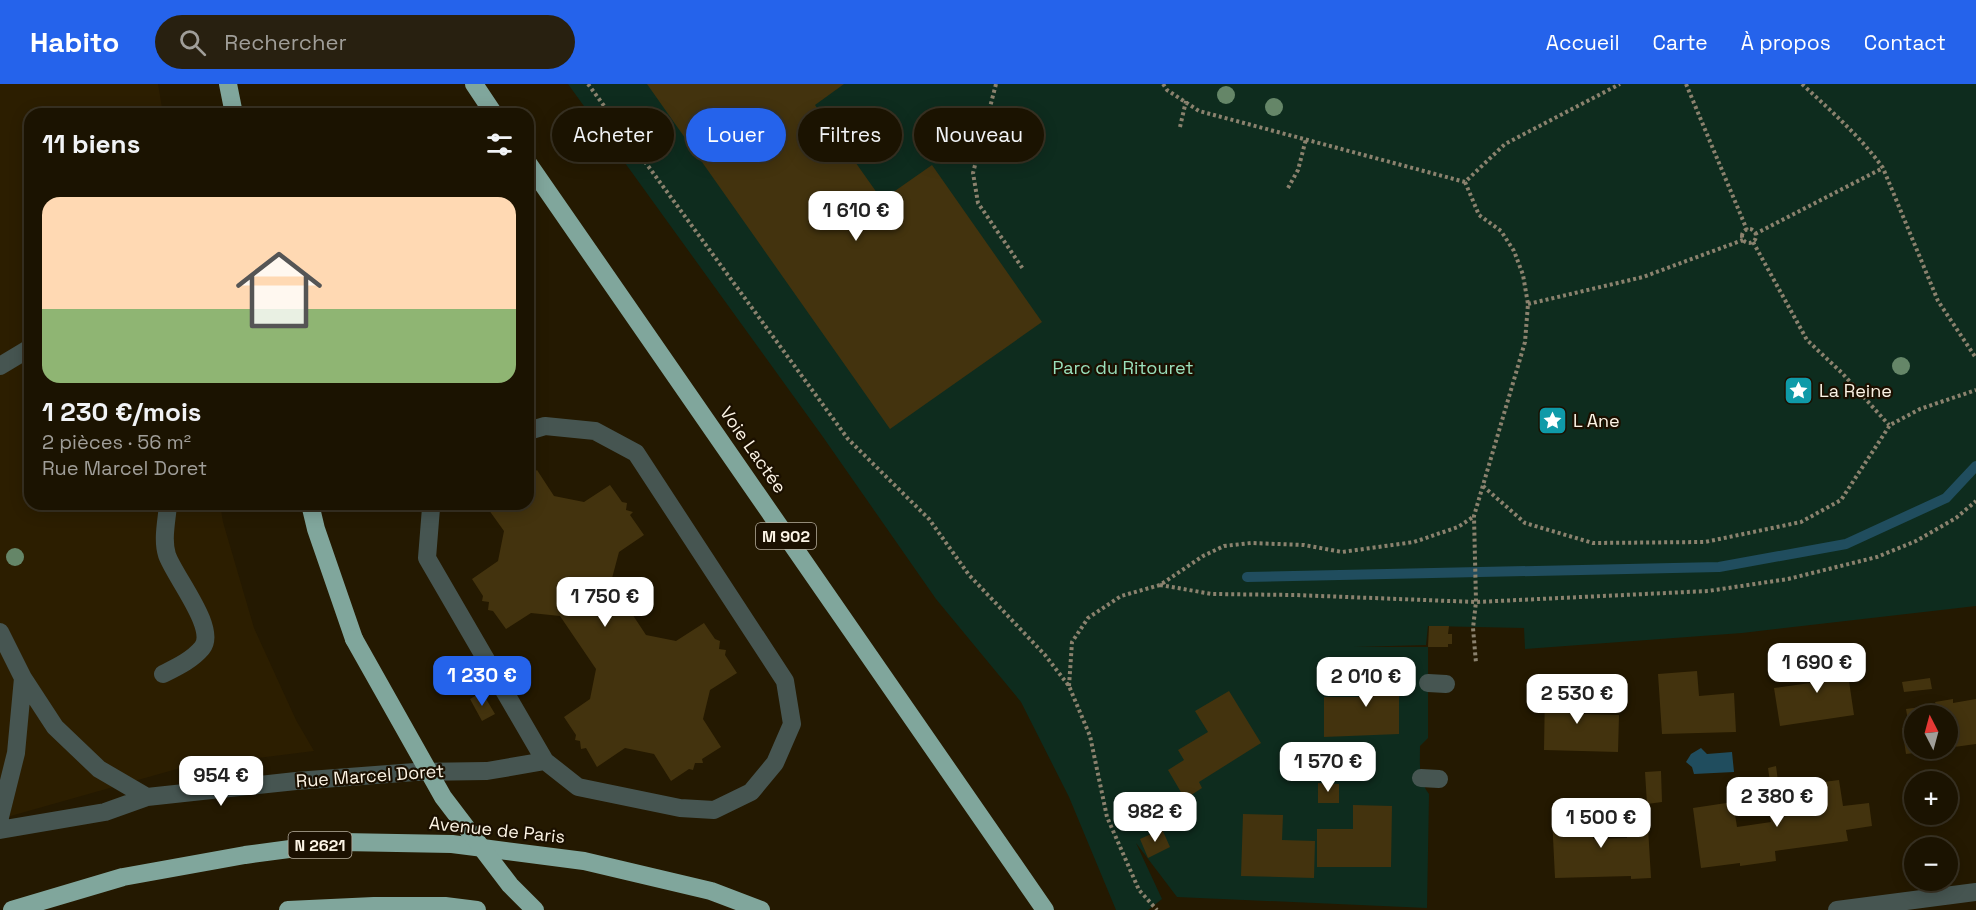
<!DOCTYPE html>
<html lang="fr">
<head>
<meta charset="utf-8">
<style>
	body { margin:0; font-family:"Space Grotesk",sans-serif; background:#282010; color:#f1f3f6; height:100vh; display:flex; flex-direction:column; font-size:22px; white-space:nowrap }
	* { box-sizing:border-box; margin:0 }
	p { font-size:20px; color:#a09e99 }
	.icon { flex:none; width:33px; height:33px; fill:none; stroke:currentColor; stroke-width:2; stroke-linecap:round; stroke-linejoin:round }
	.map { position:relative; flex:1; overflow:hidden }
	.side { position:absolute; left:24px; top:24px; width:510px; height:402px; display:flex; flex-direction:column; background:#1b1301; border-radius:18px; box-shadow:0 3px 15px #0003,0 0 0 2px #393223 }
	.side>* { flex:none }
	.banner { position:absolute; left:552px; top:24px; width:570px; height:54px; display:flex; gap:12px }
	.needle { width:39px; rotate:354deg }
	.controls { position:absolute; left:1904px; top:621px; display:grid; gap:12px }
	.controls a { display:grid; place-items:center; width:54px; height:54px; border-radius:50%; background:#1b1301; box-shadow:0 3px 15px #0003,0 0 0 2px #393223; font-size:30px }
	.price { position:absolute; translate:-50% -51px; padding:0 14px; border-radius:12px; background:#fff; color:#222; font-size:20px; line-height:39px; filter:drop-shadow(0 2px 3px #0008) }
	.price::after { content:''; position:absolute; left:50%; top:36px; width:18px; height:14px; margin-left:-9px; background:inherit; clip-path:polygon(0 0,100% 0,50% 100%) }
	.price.selected { background:#2563eb; color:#fff }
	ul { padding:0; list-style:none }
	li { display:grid; align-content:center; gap:12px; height:318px; padding:0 18px }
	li+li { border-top:2px solid #393223 }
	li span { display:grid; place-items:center; height:186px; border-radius:18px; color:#555 }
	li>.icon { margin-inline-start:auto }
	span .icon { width:108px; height:108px; fill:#fffc; stroke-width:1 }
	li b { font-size:26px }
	h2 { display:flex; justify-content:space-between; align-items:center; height:72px; padding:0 18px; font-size:26px }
	.pill { padding:0 21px; border-radius:27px; background:#1b1301; box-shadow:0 3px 15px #0003,0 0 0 2px #393223; font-size:21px; line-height:54px }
	.pill.selected { background:#2563eb; color:#fff }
	header { display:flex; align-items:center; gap:36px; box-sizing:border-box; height:84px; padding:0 30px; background:#2563eb; color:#fff }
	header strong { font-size:28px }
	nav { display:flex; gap:33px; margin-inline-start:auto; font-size:21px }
	.search { width:420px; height:54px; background:#282010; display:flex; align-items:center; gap:15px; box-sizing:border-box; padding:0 21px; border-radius:33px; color:#a09e99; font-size:22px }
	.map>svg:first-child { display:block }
	.built { fill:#2c1e00 }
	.green { fill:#0e2c1e }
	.water { fill:#204d5e }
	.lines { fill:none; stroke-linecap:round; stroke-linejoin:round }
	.stream { stroke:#204d5e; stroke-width:10 }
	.building { fill:#43330e }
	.path { stroke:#8b826e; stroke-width:4; stroke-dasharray:3 3; stroke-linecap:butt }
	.minor { stroke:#465551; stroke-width:18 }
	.highway { stroke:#80a69c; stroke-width:18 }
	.highway-bridge { stroke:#80a69c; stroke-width:18 }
	.tree { fill:#658668 }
	.labels { text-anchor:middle; stroke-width:4.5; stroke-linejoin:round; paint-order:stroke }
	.shield { fill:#1b1000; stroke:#b8b0a0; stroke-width:1.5 }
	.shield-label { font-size:16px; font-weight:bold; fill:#fcf4e5 }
	.park-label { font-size:18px; fill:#9ae0bc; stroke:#1b1000 }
	.poi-label { font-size:18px; fill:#fcf4e5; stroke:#1b1000; text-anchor:start }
	.street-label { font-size:18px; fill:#fcf4e5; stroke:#1b1000 }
</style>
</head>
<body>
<header>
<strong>Habito</strong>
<div class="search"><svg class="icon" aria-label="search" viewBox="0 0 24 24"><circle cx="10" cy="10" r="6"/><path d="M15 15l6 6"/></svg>Rechercher</div>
<nav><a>Accueil</a><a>Carte</a><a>À propos</a><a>Contact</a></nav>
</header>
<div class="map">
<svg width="1976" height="826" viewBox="0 0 1976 826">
	<rect width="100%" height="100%" fill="#241901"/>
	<path class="built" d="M0,0H158L163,30H30V420H220L223,438L254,544L296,636L314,667L184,683L0,735Z"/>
	<path class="green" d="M568,0H1976V522L1742,549L1525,565L1524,544L1428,542L1426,561L1354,563H1428V654L1420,662C1420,680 1418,696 1429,710L1427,824L1177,813L1136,759L1162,815L1148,826H1116L1069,713L1021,618L936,515L823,353Z"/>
	<path class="water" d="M1701,664L1707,670L1732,668L1734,688L1694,690L1692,683L1686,678L1691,670Z"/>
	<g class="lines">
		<path class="stream" d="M1247,493L1719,483L1846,460L1946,414L1976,382"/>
	</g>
	<path class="building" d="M647,0H844L815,21L882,116L932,81L1042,238L890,345Z
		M537,386L554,412L584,418L610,401L622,418L627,419L626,426L633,428L630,431L644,451L619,468L611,498L646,551L676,557L704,539L715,555L720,557L719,565L726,566L725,571L737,589L710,606L703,635L721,663L702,675L703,679H695L693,686L689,685L671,697L654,670L625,664L597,683L586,664L581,665L580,657L575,656L576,651L564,633L590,615L596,585L560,532L531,529L506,545L493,527L488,526L489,518L482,517L483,512L472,495L498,477L504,447L486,422L528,420V393Z
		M1429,542H1449L1448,550H1452V560H1448V563H1428Z
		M1845,570L1854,631L1780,642L1774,604L1810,599L1806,576Z
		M1697,587L1699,612L1734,609L1736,648L1662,650L1658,590Z
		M1359,588H1399V650L1324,653V613H1359Z
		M1930,594L1932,605L1904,608L1902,598Z
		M1545,605L1583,606V630L1619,631L1618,668L1544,666Z
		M1229,607L1261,659L1199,698L1202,704L1185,715L1168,686L1184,676L1178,666L1208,648L1195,627Z
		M482,608L495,630L482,637L470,615Z
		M1953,615V619L1976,615V660L1947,664V632H1914V664L1938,666L1906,670L1902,644L1909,643L1906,625L1936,621L1935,618Z
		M1776,682L1778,697L1770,698L1768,684Z
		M1661,687L1662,718L1647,720L1645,688Z
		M1839,696L1843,722L1869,719L1872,742L1846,746L1848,757L1775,767L1776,777L1740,782V779L1701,784L1693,724L1733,718L1737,743L1771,738L1769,729L1804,724L1801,701Z
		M1318,699L1339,700V719H1318Z
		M1353,721L1392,722L1391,783H1317V745H1353Z
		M1647,727L1651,794L1631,795V792L1555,794L1552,733L1592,731L1593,755L1627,754L1626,729Z
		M1243,730L1283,731L1282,756L1315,757L1314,794L1241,792Z
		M1162,745L1170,763L1148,774L1140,755Z"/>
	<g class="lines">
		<path class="path" d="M588,0L848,355L929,435L969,491L1045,571L1069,602L1090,652L1107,733L1139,806L1157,826
			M996,0L973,89L978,119L1023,185
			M1163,0L1167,6L1199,27L1465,98L1505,60L1620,0
			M1686,0L1747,146
			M1802,0C1831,27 1860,52 1883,84L1938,217L1976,274
			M1180,43L1186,17
			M1465,98L1479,131L1501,147L1514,167L1523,191L1528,220L1525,258L1474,432L1476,518L1473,544L1476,579
			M1288,104L1298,86L1306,55
			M1742 152a7 7 0 1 1 14 0a7 7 0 1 1-14 0Z
			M1755,150L1883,84
			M1753,158L1807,256L1842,289L1889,341
			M1528,220L1643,193L1743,156
			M1483,402L1525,439L1593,459L1705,458L1801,438L1841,416L1890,341L1920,325L1976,306
			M1160,501L1212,510L1295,511L1476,518L1708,507L1788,495L1877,473L1916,457L1956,434L1976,417
			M1069,602L1072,558L1088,534L1121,512L1160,501L1203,472L1224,462L1251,459L1304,461L1342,468L1414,458L1458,443L1473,433"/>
		<path class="minor" d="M0,282L30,264
			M433,420L431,424L427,474L545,677L578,703L680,724L714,726L751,708L775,679L792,640L785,597L636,369L595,347L545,342L528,347
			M0,548L23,594L55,643L99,685L147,713L296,697L415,688L487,687L545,677
			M163,590C177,583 192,576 202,564C218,545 174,492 167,471C162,455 167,436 168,420
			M1428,599L1446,600
			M1421,694L1439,695
			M0,733L16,669L23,594
			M0,746L105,728L147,713
			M1837,826L1976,808"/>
		<path class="highway" d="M228,0L234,30
			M474,0L494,30
			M528,79L1045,826
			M310,420L316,445L354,555
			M12,826L123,793L245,771L342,758L452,760L584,777L711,807L761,826
			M288,826L374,822H445L477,826"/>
		<path class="highway-bridge" d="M354,555L443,713L510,801L535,826"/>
	</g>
	<g class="tree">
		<circle cx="1226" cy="11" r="9"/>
		<circle cx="1274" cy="23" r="9"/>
		<circle cx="1901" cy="282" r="9"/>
		<circle cx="15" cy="473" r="9"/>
	</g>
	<defs>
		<symbol id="sight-square" viewBox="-11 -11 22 22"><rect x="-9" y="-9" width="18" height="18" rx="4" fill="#0f9aa8" stroke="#1b1000"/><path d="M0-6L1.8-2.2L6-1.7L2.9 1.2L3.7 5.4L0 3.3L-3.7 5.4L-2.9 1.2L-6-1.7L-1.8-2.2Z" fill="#fff"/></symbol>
	</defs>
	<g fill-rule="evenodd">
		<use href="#sight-square" x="1782" y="290" width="33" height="33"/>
		<use href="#sight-square" x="1536" y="320" width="33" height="33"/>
	</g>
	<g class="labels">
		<g class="shield">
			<rect x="756" y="439" width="60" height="26" rx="4.5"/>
			<rect x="288.5" y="748" width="63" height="26" rx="4.5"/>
		</g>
		<g class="shield-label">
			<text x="786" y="458">M 902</text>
			<text x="320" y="767">N 2621</text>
		</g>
		<g class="park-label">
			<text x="1123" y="290">Parc du Ritouret</text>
		</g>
		<g class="poi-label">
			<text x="1819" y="313">La Reine</text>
			<text x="1573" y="343">L Ane</text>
		</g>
		<g class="street-label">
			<text transform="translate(753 366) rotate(55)" y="6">Voie Lactée</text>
			<text transform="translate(370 692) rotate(-4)" y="6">Rue Marcel Doret</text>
			<text transform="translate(497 746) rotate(6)" y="6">Avenue de Paris</text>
		</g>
	</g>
</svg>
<div class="controls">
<a><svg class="needle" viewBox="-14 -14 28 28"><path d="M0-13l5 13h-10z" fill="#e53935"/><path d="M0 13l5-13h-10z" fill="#a09e99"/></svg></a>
<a>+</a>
<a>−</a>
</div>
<b class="price" style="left:856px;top:158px">1 610 €</b>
<b class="price" style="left:605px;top:544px">1 750 €</b>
<b class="price" style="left:1817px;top:610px">1 690 €</b>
<b class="price selected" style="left:482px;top:623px">1 230 €</b>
<b class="price" style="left:1366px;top:624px">2 010 €</b>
<b class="price" style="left:1577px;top:641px">2 530 €</b>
<b class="price" style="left:1328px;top:709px">1 570 €</b>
<b class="price" style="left:221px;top:723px">954 €</b>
<b class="price" style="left:1777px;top:744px">2 380 €</b>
<b class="price" style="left:1155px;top:759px">982 €</b>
<b class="price" style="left:1601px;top:765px">1 500 €</b>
<div class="banner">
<a class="pill">Acheter</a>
<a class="pill selected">Louer</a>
<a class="pill">Filtres</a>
<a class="pill">Nouveau</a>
</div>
<section class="side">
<h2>11 biens<svg class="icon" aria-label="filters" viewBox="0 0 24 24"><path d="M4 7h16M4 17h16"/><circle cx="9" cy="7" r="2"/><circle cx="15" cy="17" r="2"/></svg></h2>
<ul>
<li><span style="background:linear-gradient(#ffd9b3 60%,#8fb573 0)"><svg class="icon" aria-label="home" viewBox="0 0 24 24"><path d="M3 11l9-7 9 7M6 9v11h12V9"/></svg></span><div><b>1 230 €/mois</b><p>2 pièces · 56 m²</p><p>Rue Marcel Doret</p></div></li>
</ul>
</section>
</div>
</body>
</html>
